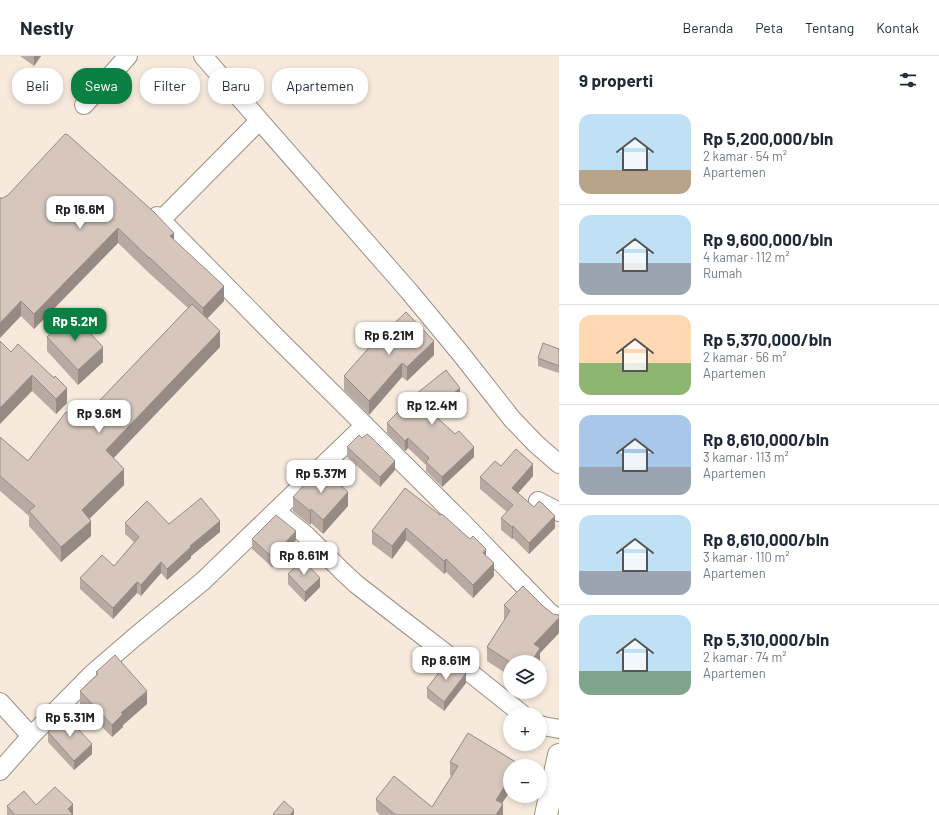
<!DOCTYPE html>
<html lang="id">
<head>
<meta charset="utf-8">
<style>
	body { margin:0; font-family:Barlow,sans-serif; background:#f6f6f7; color:#1f2937; height:100vh; display:flex; flex-direction:column; font-size:15px; white-space:nowrap }
	* { box-sizing:border-box; margin:0 }
	p { font-size:13px; color:#747a83 }
	.icon { flex:none; width:22px; height:22px; fill:none; stroke:currentColor; stroke-width:2; stroke-linecap:round; stroke-linejoin:round }
	.map { position:relative; flex:1; overflow:hidden }
	.sheet { display:flex; flex-direction:column; background:#fff; width:380px }
	.sheet>* { flex:none }
	.guide { position:absolute; left:12px; top:12px; width:380px; height:36px; display:flex; gap:8px }
	.controls { position:absolute; left:503px; top:599px; display:grid; gap:8px }
	.controls a { display:grid; place-items:center; width:44px; height:44px; border-radius:50%; background:#fff; box-shadow:0 2px 6px #0003; font-size:20px }
	.price { position:absolute; translate:-50% -34px; padding:0 9px; border-radius:8px; background:#fff; color:#222; font-size:13px; line-height:26px; filter:drop-shadow(0 1px 2px #0008) }
	.price::after { content:''; position:absolute; left:50%; top:24px; width:12px; height:9px; margin-left:-6px; background:inherit; clip-path:polygon(0 0,100% 0,50% 100%) }
	.price.selected { background:#0b8043; color:#fff }
	ul { padding:0; list-style:none }
	li { display:flex; align-items:center; gap:12px; height:100px; padding:0 20px }
	li+li { border-top:1px solid #e0e1e3 }
	li span { display:grid; place-items:center; flex:none; width:112px; height:80px; border-radius:12px; color:#555 }
	li>.icon { margin-inline-start:auto }
	span .icon { width:48px; height:48px; fill:#fffc; stroke-width:1 }
	li b { font-size:17px }
	h2 { display:flex; justify-content:space-between; align-items:center; height:48px; padding:0 20px; font-size:17px }
	.pill { padding:0 14px; border-radius:16px; background:#fff; box-shadow:0 2px 6px #0003; font-size:14px; line-height:36px }
	.pill.selected { background:#0b8043; color:#fff }
	header { display:flex; align-items:center; gap:24px; box-sizing:border-box; height:56px; padding:0 20px; background:#fff; border-bottom:1px solid #e0e1e3 }
	header strong { font-size:19px }
	nav { display:flex; gap:22px; margin-inline-start:auto; font-size:14px }
	main { display:flex; flex:1; min-height:0 }
	.map>svg:first-child { display:block }
	.lines { fill:none; stroke-linecap:round; stroke-linejoin:round }
	.minor-casing { stroke:#9b8f83; stroke-width:20 }
	.tertiary-casing { stroke:#9b8f83; stroke-width:24 }
	.minor { stroke:#fff; stroke-width:18 }
	.tertiary { stroke:#fff; stroke-width:22 }
	.wall { fill:#b8aaa2 }
	.shaded-wall { fill:#968b84 }
	.building { fill:#d6c6bc; stroke:#968b84 }
</style>
</head>
<body>
<header>
<strong>Nestly</strong>
<nav><a>Beranda</a><a>Peta</a><a>Tentang</a><a>Kontak</a></nav>
</header>
<main>
<div class="map">
<svg width="559" height="759" viewBox="0 0 559 759">
	<rect width="100%" height="100%" fill="#f7eadc"/>
	<g class="lines">
		<defs>
			<path id="minor" d="M203,0L408,234L461,298L512,363L536,388L559,408
				M84,49L128,0
				M157,160L274,279L460,464L549,556L559,563
				M161,164L259,65
				M538,445L559,456
				M276,455L307,480L341,514L356,528L405,566L453,603L522,658
				M0,646L31,680
				M540,669L543,670L559,673
				M0,715L31,680L92,618L136,580L203,525L365,369"/>
			<path id="tertiary" d="M546,759L559,699"/>
		</defs>
		<use href="#minor" class="minor-casing"/>
		<use href="#tertiary" class="tertiary-casing"/>
		<use href="#minor" class="minor"/>
		<use href="#tertiary" class="tertiary"/>
	</g>
	<path class="wall" d="M20,0H41L34,10Z
		M0,142L174,184L224,245L207,263L220,291L113,402L124,429L89,463L91,480L61,506L29,470V460L0,435V381L28,405L79,366L188,252L149,217L118,187L34,273L21,260Z
		M47,281L103,306L78,329L47,295Z
		M374,287L434,299L407,325L402,321L369,359L344,334V320Z
		M559,293V317L538,310V302Z
		M11,296L67,347L56,358L32,335Z
		M460,342L437,361L474,401L442,431L426,415V409L408,392L405,395L387,377V367Z
		M347,391L395,414L380,431L347,401Z
		M501,410L533,420L518,437L555,472L529,498L513,482L512,483L501,474V462L507,456L480,433V421Z
		M405,432L486,500L494,520L473,542L446,516L444,518L406,484L392,503L372,488V475Z
		M293,441L348,450L323,478L311,467L310,469L293,455Z
		M125,467L169,468L220,476L191,500V502L167,524L161,517L141,540L137,537L113,563L80,533V522L114,510L134,486L125,478Z
		M252,483L296,484L272,511L252,493Z
		M288,518L320,531L305,546L288,528Z
		M504,549L543,550L553,558L559,559V577L540,597V606H510V620L487,605V591L505,564L504,563Z
		M96,616L147,648L123,669V671L112,681L80,648V635L96,619Z
		M466,627L444,655L427,642V632Z
		M48,676L92,698L74,714L48,686Z
		M450,706L519,710H510V735L502,747L503,759H380L376,755V743L432,751L452,720L450,719Z
		M36,749L73,758H72L73,759H7V750Z"/>
	<path class="shaded-wall" d="M34,0H41L34,10Z
		M118,172V187L34,273V258Z
		M174,177V192L170,180Z
		M224,230V245L203,267V252Z
		M21,245V260L0,282V267Z
		M220,275V291L106,410V394Z
		M434,285V299L407,325V311Z
		M103,291V306L78,329V314Z
		M402,307V321L369,359V345Z
		M32,319V335L0,368V352Z
		M67,332V347L56,358V343Z
		M460,332V342L431,365V356Z
		M408,382V392L405,395V385Z
		M474,391V401L442,431V421Z
		M395,405V414L380,431V421Z
		M533,408V420L512,444V432Z
		M124,413V429L82,470V454Z
		M348,436V450L323,478V464Z
		M311,453V467L310,469V455Z
		M555,460V472L529,498V487Z
		M91,465V480L61,506V491Z
		M220,465V476L191,500V502L167,524V513L190,490Z
		M513,470V482L512,483V471Z
		M406,472V484L392,503V490Z
		M296,475V484L272,511V501Z
		M486,493V506L483,497Z
		M446,503V516L444,518V505Z
		M161,506V517L141,540V529Z
		M494,507V520L473,542V529Z
		M320,522V531L305,546V536Z
		M137,526V537L113,563V552Z
		M559,562V577L540,597V606H531L534,588Z
		M466,617V627L444,655V646Z
		M147,635V648L123,669V671L112,681V669L121,657Z
		M92,688V698L74,714V705Z
		M510,722V735L496,757V744Z
		M73,748V758L72,759L68,753Z
		M503,748V759H496Z
		M294,754V759H290Z"/>
	<path class="building" d="M65,78L68,79L154,156L174,177L170,180L224,230L203,252L149,201V202L118,172L34,258L21,245L0,267V142H3L8,139Z
		M192,248L220,275L106,394L124,413L82,454L91,465L61,491L29,455L35,450L0,420V381L28,405L66,356L79,366Z
		M406,256L434,285L407,311L402,307L369,345L344,320L374,286V287Z
		M72,258L103,291L78,314L47,281Z
		M0,285L11,296L18,288L54,322L55,320L67,332L56,343L32,319L0,352Z
		M543,287L559,293V310L538,302Z
		M446,314L460,332L431,356L455,378L459,375L474,391L442,421L426,406L429,402L408,382L405,385L387,367L416,338Z
		M367,378L372,382L395,405L380,421L347,391L359,379L362,382Z
		M516,393L533,408L512,432L534,451L539,445L542,447L555,460L529,487L513,470L512,471L501,462L513,449L480,421L495,405L501,410Z
		M321,412L348,436L323,464L311,453L310,455L293,441L305,428Z
		M405,432L440,459L442,458L470,483L473,480L486,493L483,497L494,507L473,529L446,503L444,505L406,472L392,490L372,475Z
		M201,442L220,465L190,490L191,491L167,513L161,506L141,529L137,526L113,552L80,522L102,499L114,510L139,481L125,467L147,445L169,468Z
		M276,459L296,475L272,501L252,483Z
		M303,504L320,522L305,536L288,518Z
		M523,530L543,550L553,558L559,559V562L534,588L540,592L531,606H510L487,591L510,555L504,549Z
		M115,599L147,635L121,657L123,658L112,669L80,635L98,618L96,616Z
		M449,604L466,617L444,646L427,632Z
		M66,660L92,688L74,705L48,676Z
		M468,677L519,708L517,710H510V722L496,744L503,748L496,759H396L376,743L394,720L432,751L458,710L450,706Z
		M55,731L73,748L68,753L73,759H15L7,750L24,735L36,749Z
		M284,745L294,754L290,759H274L273,758Z"/>
</svg>
<div class="controls">
<a><svg class="icon" aria-label="layers" viewBox="0 0 24 24"><path d="M12 4l9 5-9 5-9-5zM3 14l9 5 9-5"/></svg></a>
<a>+</a>
<a>−</a>
</div>
<b class="price" style="left:80px;top:174px">Rp 16.6M</b>
<b class="price selected" style="left:75px;top:286px">Rp 5.2M</b>
<b class="price" style="left:389px;top:300px">Rp 6.21M</b>
<b class="price" style="left:432px;top:370px">Rp 12.4M</b>
<b class="price" style="left:99px;top:378px">Rp 9.6M</b>
<b class="price" style="left:321px;top:438px">Rp 5.37M</b>
<b class="price" style="left:304px;top:520px">Rp 8.61M</b>
<b class="price" style="left:446px;top:625px">Rp 8.61M</b>
<b class="price" style="left:70px;top:682px">Rp 5.31M</b>
<div class="guide">
<a class="pill">Beli</a>
<a class="pill selected">Sewa</a>
<a class="pill">Filter</a>
<a class="pill">Baru</a>
<a class="pill">Apartemen</a>
</div>
</div>
<section class="sheet">
<h2>9 properti<svg class="icon" aria-label="filters" viewBox="0 0 24 24"><path d="M4 7h16M4 17h16"/><circle cx="9" cy="7" r="2"/><circle cx="15" cy="17" r="2"/></svg></h2>
<ul>
<li><span style="background:linear-gradient(#bfe0f5 70%,#b9a48a 0)"><svg class="icon" aria-label="home" viewBox="0 0 24 24"><path d="M3 11l9-7 9 7M6 9v11h12V9"/></svg></span><div><b>Rp 5,200,000/bln</b><p>2 kamar · 54 m²</p><p>Apartemen</p></div></li>
<li><span style="background:linear-gradient(#bfe0f5 60%,#9aa5b1 0)"><svg class="icon" aria-label="home" viewBox="0 0 24 24"><path d="M3 11l9-7 9 7M6 9v11h12V9"/></svg></span><div><b>Rp 9,600,000/bln</b><p>4 kamar · 112 m²</p><p>Rumah</p></div></li>
<li><span style="background:linear-gradient(#ffd9b3 60%,#8fb573 0)"><svg class="icon" aria-label="home" viewBox="0 0 24 24"><path d="M3 11l9-7 9 7M6 9v11h12V9"/></svg></span><div><b>Rp 5,370,000/bln</b><p>2 kamar · 56 m²</p><p>Apartemen</p></div></li>
<li><span style="background:linear-gradient(#a9c7e8 65%,#9aa5b1 0)"><svg class="icon" aria-label="home" viewBox="0 0 24 24"><path d="M3 11l9-7 9 7M6 9v11h12V9"/></svg></span><div><b>Rp 8,610,000/bln</b><p>3 kamar · 113 m²</p><p>Apartemen</p></div></li>
<li><span style="background:linear-gradient(#bfe0f5 70%,#9aa5b1 0)"><svg class="icon" aria-label="home" viewBox="0 0 24 24"><path d="M3 11l9-7 9 7M6 9v11h12V9"/></svg></span><div><b>Rp 8,610,000/bln</b><p>3 kamar · 110 m²</p><p>Apartemen</p></div></li>
<li><span style="background:linear-gradient(#bfe0f5 70%,#7fa58c 0)"><svg class="icon" aria-label="home" viewBox="0 0 24 24"><path d="M3 11l9-7 9 7M6 9v11h12V9"/></svg></span><div><b>Rp 5,310,000/bln</b><p>2 kamar · 74 m²</p><p>Apartemen</p></div></li>
</ul>
</section>
</main>
</body>
</html>
